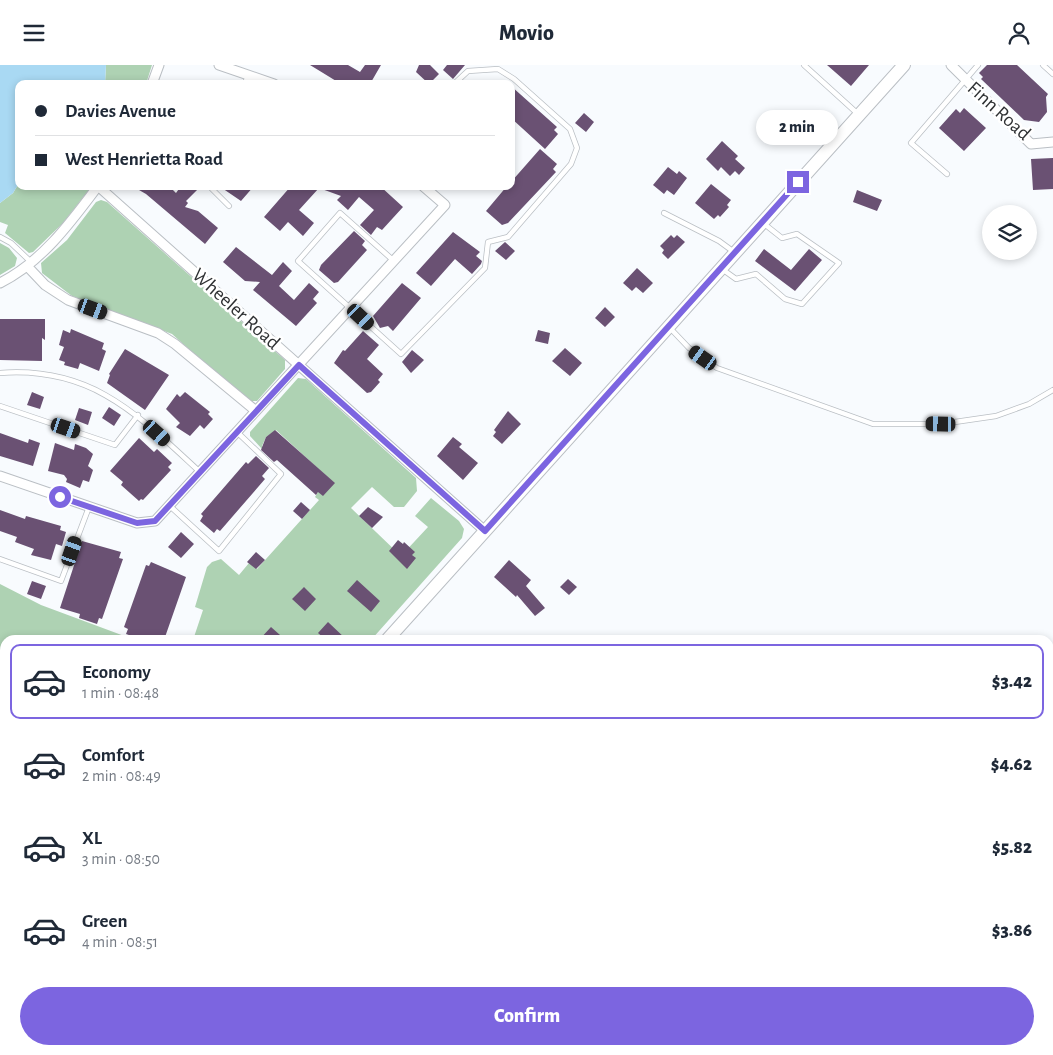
<!DOCTYPE html>
<html lang="en">
<head>
<meta charset="utf-8">
<style>
  body { margin:0; font-family:"Alegreya Sans",sans-serif; background:#f2f2f3; color:#1f2937; height:100vh; display:flex; flex-direction:column; font-size:19px; white-space:nowrap }
  * { box-sizing:border-box; margin:0 }
  p { font-size:16px; color:#747a83 }
  .icon { flex:none; width:28px; height:28px; fill:none; stroke:currentColor; stroke-width:2; stroke-linecap:round; stroke-linejoin:round }
  .map { position:relative; flex:1; overflow:hidden }
  .panel { position:absolute; left:0px; top:570px; width:1054px; height:420px; display:flex; flex-direction:column; background:#fff; border-radius:15px 15px 0 0; box-shadow:0 2px 8px #0003 }
  .panel>* { flex:none }
  .guide { position:absolute; left:15px; top:15px; width:500px; height:110px; border-radius:10px; box-shadow:0 2px 8px #0003; display:grid; align-content:center; height:110px; padding:0 20px; background:#fff }
  .buttons { position:absolute; left:982px; top:140px; display:grid; gap:10px }
  .buttons a { display:grid; place-items:center; width:55px; height:55px; border-radius:50%; background:#fff; box-shadow:0 2px 8px #0003; font-size:25px }
  .end { position:absolute; width:22px; height:22px; margin:-11px; border:6px solid #7c65e0; background:#fff; box-shadow:0 0 0 2px #fff }
  .from { border-radius:50% }
  .bubble { position:absolute; height:35px; border-radius:18px; background:#fff; box-shadow:0 2px 8px #0003; font-size:16px; font-weight:800; line-height:35px; text-align:center }
  .car { position:absolute; width:15px; height:30px; margin:-15px -8px; border-radius:6px; box-shadow:0 0 4px 1px #0007; background:linear-gradient(#222 24%,#8ab4d8 0 40%,#222 0 76%,#8ab4d8 0 86%,#222 0) }
  .guide b { display:flex; align-items:center; gap:18px; height:48px; font-size:19px }
  .guide b+b { border-top:1px solid #e0e1e3 }
  .guide i { width:12px; height:12px; background:#1f2937 }
  ul { padding:9px 0 0; list-style:none }
  li { display:flex; align-items:center; gap:15px; height:75px; margin:0 10px 8px; padding:0 10px; border:2px solid transparent; border-radius:10px }
  li div { flex:1 }
  li b { display:block; font-size:19px }
  li em { font-style:normal; font-weight:800 }
  li.current { border-color:#7c65e0 }
  li>.icon { width:45px; height:45px; stroke-width:1.5 }
  .cta { display:flex; gap:10px; margin-top:auto; padding:10px 20px }
  .cta a { flex:1; height:58px; border-radius:30px; background:#7c65e0; color:#fff; font-size:20px; font-weight:800; line-height:58px; text-align:center }
  header { display:flex; justify-content:space-between; align-items:center; height:65px; padding:0 20px; background:#fff; font-size:22px; font-weight:800 }
  .map>svg:first-child { display:block }
</style>
</head>
<body>
<header><svg class="icon" aria-label="menu" viewBox="0 0 24 24"><path d="M4 6h16M4 12h16M4 18h16"/></svg>Movio<svg class="icon" aria-label="person" viewBox="0 0 24 24"><circle cx="12" cy="8" r="4"/><path d="M4 21q1-7 8-7t8 7"/></svg></header>
<div class="map">
<svg width="1053" height="990" viewBox="0 0 1053 990">
  <rect width="100%" height="100%" fill="#f8fbfe"/>
  <!-- green -->
  <path fill="#aed2b3" d="M106,0H152L146,19H105Z
    M19,118V121H92L63,158L33,187L29,188L5,168L8,160L0,157V138L13,128Z
    M101,135L107,137L285,295V304L257,336H247L172,269L72,231L42,208L41,198L67,175L96,137Z
    M0,178L9,183L17,193L15,201L0,210Z
    M298,313L306,314L416,413L417,426L404,442H394L372,422L351,443L401,491L428,462L415,451L431,433L459,456L464,464L462,473L371,575H184L186,570L194,572L203,545L195,542L207,502L212,497L221,494L239,510L249,498L257,504L319,435L315,432L318,427L334,418L276,365L266,372L262,381L265,384H262L250,371V367Z
    M0,519L41,540L135,575H5V672L0,670Z"/>
  <!-- water -->
  <path fill="#a9d9f3" d="M0,0H106L105,19H19V118L13,128L0,138Z"/>
  <!-- building -->
  <path fill="#6a5173" d="M310,0H348L360,7L365,0H381L370,19H341Z
    M419,0H430L439,9L429,19L416,7Z
    M447,0H465L453,14L443,5Z
    M827,0H869L851,21Z
    M987,0H1017L1048,29L1046,32L1047,47L1039,57L1024,55L981,14L983,12L979,8Z
    M511,21L557,62L554,65L558,69L545,84L511,53Z
    M964,43L986,63L964,86L939,63L956,44L960,48Z
    M584,48L594,57L586,67L575,58Z
    M722,76L738,91L735,94L745,103L739,110L735,106L730,111L721,102L718,106L706,94Z
    M540,84L557,99L553,104L556,107L508,158L502,160L486,146L507,121H511V117Z
    M1053,93V124L1033,125L1031,94Z
    M668,102L677,109L679,106L687,113L674,130L667,125L664,129L653,120Z
    M711,119L731,135L727,140L729,142L720,152L718,150L714,154L695,138Z
    M132,121H169L176,128L181,121H201L186,136L188,138L185,142L198,146L218,163L205,179L146,129Z
    M219,121H254L241,136Z
    M291,121H380L403,142L382,165L377,162L371,170L360,160L374,145L359,132L348,145L337,135L341,131L319,123L299,145L314,158L303,171L288,157L280,166L264,152Z
    M857,125L882,135L877,146L853,137Z
    M354,166L365,176L362,180L367,185L338,217L334,218L319,205L321,200Z
    M453,167L480,187L476,191L482,196L481,199L472,209L455,194L431,221L416,208Z
    M671,170L674,173L677,170L685,177L668,194L662,188L664,185L660,181Z
    M505,177L515,186L506,195L495,186Z
    M236,182L272,210L283,197L292,206L279,221L294,235L309,218L319,227L313,234L317,238L296,261L253,225L260,217L245,216L223,197Z
    M764,184L791,205L809,184L822,195L795,226L755,196Z
    M637,203L653,218L643,228L636,222L632,226L623,218Z
    M402,218L421,233L393,266L388,261L380,263L373,251Z
    M605,242L615,252L605,262L595,253Z
    M0,254H45V275L42,273V296L0,295Z
    M71,264L104,278L102,284L106,286L99,306L80,298L78,304L64,300L65,297L59,295L64,282L59,280L63,265L70,268Z
    M538,265L550,268L548,279L535,276Z
    M363,266L379,280L367,294L383,309L378,315L380,317L371,327L367,328L334,298L343,285L345,286Z
    M565,283L582,298L570,311L552,296Z
    M125,284L169,310L145,345L107,318L110,310L109,309Z
    M412,285L424,295L411,308L402,297Z
    M32,327L44,332L40,344L27,340Z
    M185,327L210,347L208,349L213,354L204,364L200,360L190,371L176,362L180,358L166,344L177,329L180,332Z
    M109,342L121,350L114,361L102,353Z
    M79,343L92,347L88,360L75,355Z
    M508,346L521,359L502,379L493,371L496,367L494,365Z
    M275,365L335,418L323,431L318,427L316,430L277,395L274,397L261,385L266,372Z
    M0,368L28,378L29,374L40,378L33,401L0,391Z
    M453,372L462,379L459,382L478,398L463,415L437,391Z
    M139,373L154,387L157,384L172,398L168,402L171,405L143,435L141,434L139,436L121,420L123,417L110,406Z
    M55,378L74,385L75,379L86,383L93,389L88,401L93,405L89,417L83,415L80,423L66,417L67,414L64,410L48,406Z
    M256,391L269,403L262,411L265,414L220,466L217,464L214,468L200,456L203,451L201,449L246,397L248,399Z
    M301,437L310,445L302,454L293,446Z
    M368,442L383,452L372,463L359,451Z
    M0,445L25,454L26,451L61,461L60,465L66,467L62,481L56,479L51,495L31,490L34,484L15,477L17,472L0,466Z
    M181,467L194,479L181,493L168,482Z
    M398,475L403,479L404,477L415,487L412,490L416,493L407,504L389,486Z
    M82,476L121,487L119,493L123,494L102,554L99,553L97,559L79,553L80,549L60,543Z
    M256,487L265,495L256,504L247,497Z
    M509,495L531,515L526,521L545,543L535,551L517,530L516,532L494,512Z
    M151,497L186,512L164,575L144,572L143,575L126,569L128,564L124,562L146,500L149,501Z
    M568,514L577,522L569,530L560,522Z
    M357,515L380,536L371,547L347,526Z
    M32,516L46,521L41,534L27,529Z
    M304,522L316,534L305,546L292,534Z
    M328,557L347,575H326L318,568Z
    M271,562L280,570L276,575H259Z"/>
  <g fill="none" stroke-linecap="round" stroke-linejoin="round">
    <defs>
      <path id="lane" d="M804,0L858,49
        M1043,0L1053,9
        M245,19L248,10
        M947,109L911,78L978,0
        M209,121L229,141
        M664,148L719,176L734,187
        M0,172L11,178L31,197
        M394,196L340,148L298,196L401,289L485,203L488,177L508,172L571,99L577,83L570,64L514,14L498,4L468,6L454,19
        M722,204L736,214L756,209L785,234L802,239L839,198L797,169L782,173L763,158
        M670,263L689,283L717,303L873,359H941L996,351L1029,339L1053,325
        M0,308C92,301 138,350 200,407
        M0,341L115,380L138,350
        M171,442L219,486L281,409L237,367
        M0,494L61,516L89,442"/>
      <path id="street" d="M219,0L274,19
        M951,0L1031,79L1053,77
        M152,19L159,0
        M98,121L485,466
        M27,201L45,220L68,235L158,268L175,279L256,346
        M0,218C42,197 71,157 98,121
        M0,411L137,458L155,456L445,140L423,121
        M362,985L377,990"/>
      <path id="secondary" d="M387,575L904,0
        M0,679L5,681
        M900,985L915,990
        M18,990L23,985"/>
    </defs>
    <!-- lane casing -->
    <use href="#lane" stroke="#babfc4" stroke-width="6"/>
    <!-- street casing -->
    <use href="#street" stroke="#babfc4" stroke-width="11"/>
    <!-- secondary casing -->
    <use href="#secondary" stroke="#babfc4" stroke-width="14"/>
    <!-- lane -->
    <use href="#lane" stroke="#fff" stroke-width="4.5"/>
    <!-- street -->
    <use href="#street" stroke="#fff" stroke-width="9"/>
    <!-- secondary -->
    <use href="#secondary" stroke="#fff" stroke-width="12"/>
  </g>
  <g fill="none" stroke-linecap="round" stroke-linejoin="round">
    <!-- route -->
    <path stroke="#7c65e0" stroke-width="6" d="M60,432L137,458L155,456L299,300L485,466L798,117"/>
  </g>
  <g text-anchor="middle" dominant-baseline="central" stroke-width="5" stroke-linejoin="round" paint-order="stroke">
    <!-- street labels -->
    <g font-size="20" fill="#2f3133" stroke="#fff">
      <text transform="translate(999 46) rotate(42)">Finn Road</text>
      <text transform="translate(236 244) rotate(42)">Wheeler Road</text>
    </g>
  </g>
</svg>
<div class="buttons">
<a><svg class="icon" aria-label="layers" viewBox="0 0 24 24"><path d="M12 4l9 5-9 5-9-5zM3 14l9 5 9-5"/></svg></a>
</div>
<i class="end from" style="left:60px;top:432px"></i>
<i class="end" style="left:798px;top:117px"></i>
<div class="bubble" style="left:756px;top:45px;width:82px">2 min</div>
<i class="car" style="left:93px;top:244px;rotate:110deg"></i>
<i class="car" style="left:361px;top:252px;rotate:133deg"></i>
<i class="car" style="left:703px;top:293px;rotate:305deg"></i>
<i class="car" style="left:941px;top:359px;rotate:271deg"></i>
<i class="car" style="left:66px;top:363px;rotate:109deg"></i>
<i class="car" style="left:157px;top:368px;rotate:132deg"></i>
<i class="car" style="left:72px;top:486px;rotate:19deg"></i>
<div class="guide">
<b><i class="from"></i>Davies Avenue</b>
<b><i></i>West Henrietta Road</b>
</div>
<section class="panel">
<ul>
<li class="current"><svg class="icon" aria-label="car" viewBox="0 0 24 24"><path d="M5 17H2v-5l4-1 3-4h7l3 4 3 1v5h-3M9 17h6M6 11h13"/><circle cx="7" cy="17" r="2"/><circle cx="17" cy="17" r="2"/></svg><div><b>Economy</b><p>1 min · 08:48</p></div><em>$3.42</em></li>
<li><svg class="icon" aria-label="car" viewBox="0 0 24 24"><path d="M5 17H2v-5l4-1 3-4h7l3 4 3 1v5h-3M9 17h6M6 11h13"/><circle cx="7" cy="17" r="2"/><circle cx="17" cy="17" r="2"/></svg><div><b>Comfort</b><p>2 min · 08:49</p></div><em>$4.62</em></li>
<li><svg class="icon" aria-label="car" viewBox="0 0 24 24"><path d="M5 17H2v-5l4-1 3-4h7l3 4 3 1v5h-3M9 17h6M6 11h13"/><circle cx="7" cy="17" r="2"/><circle cx="17" cy="17" r="2"/></svg><div><b>XL</b><p>3 min · 08:50</p></div><em>$5.82</em></li>
<li><svg class="icon" aria-label="car" viewBox="0 0 24 24"><path d="M5 17H2v-5l4-1 3-4h7l3 4 3 1v5h-3M9 17h6M6 11h13"/><circle cx="7" cy="17" r="2"/><circle cx="17" cy="17" r="2"/></svg><div><b>Green</b><p>4 min · 08:51</p></div><em>$3.86</em></li>
</ul>
<div class="cta"><a>Confirm</a></div>
</section>
</div>
</body>
</html>
